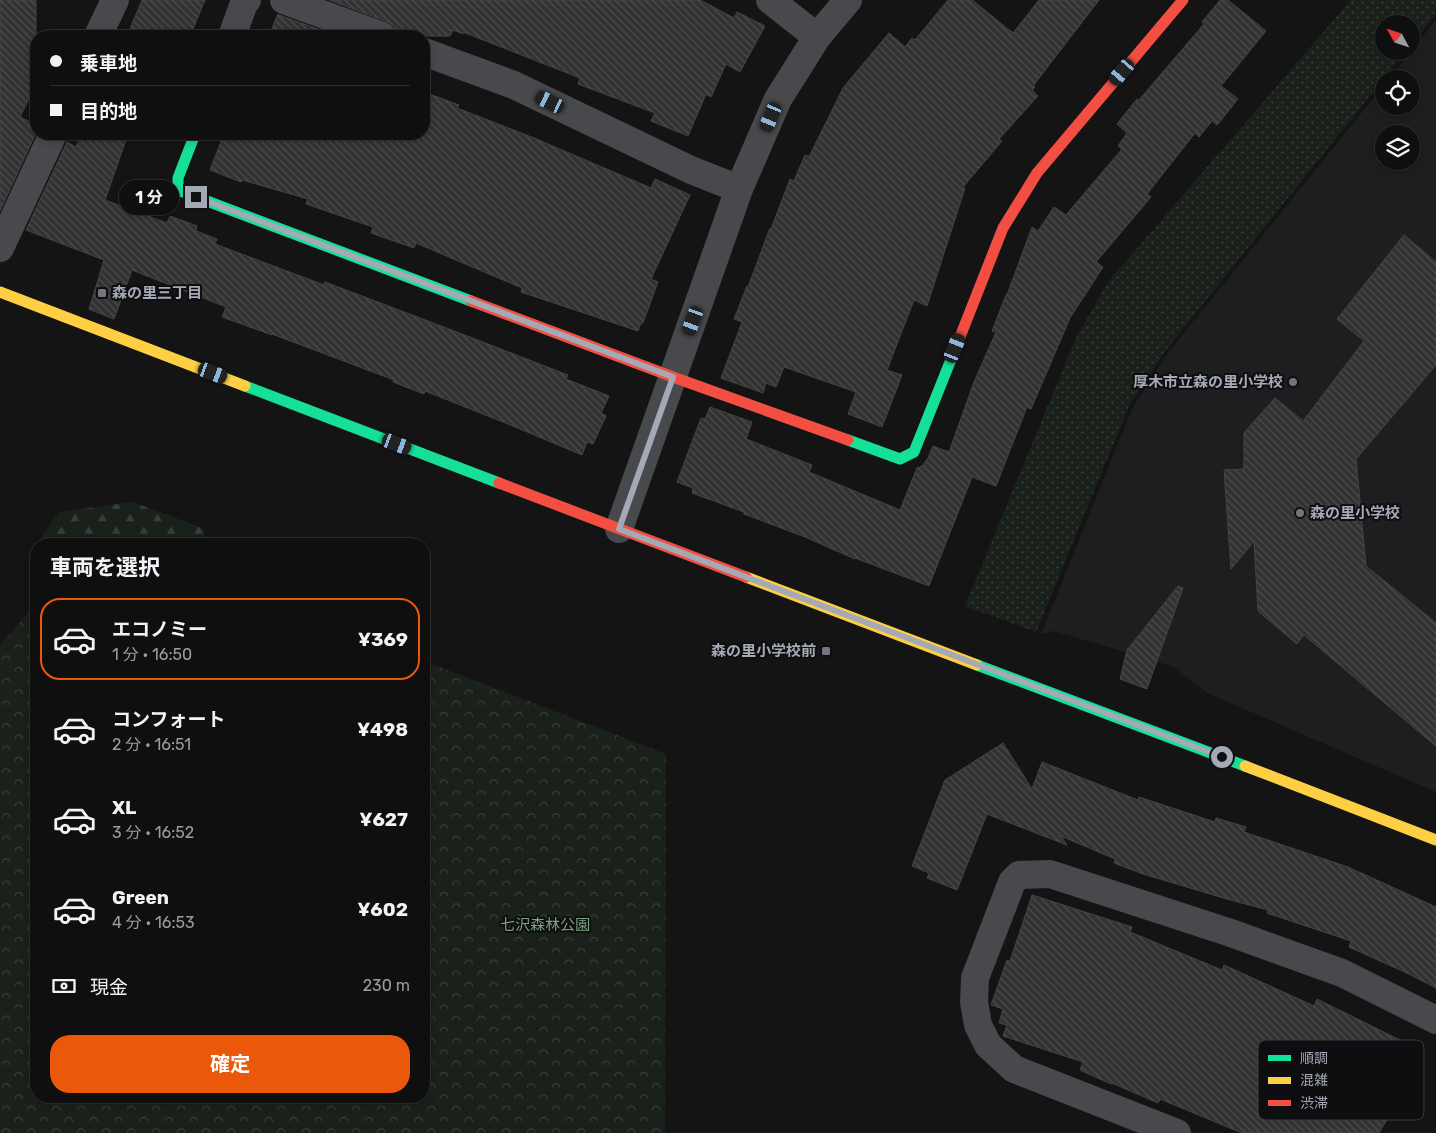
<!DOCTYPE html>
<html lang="ja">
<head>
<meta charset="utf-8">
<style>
  body { margin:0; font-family:Rubik,"Noto Sans JP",sans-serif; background:#181818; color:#f1f3f6; height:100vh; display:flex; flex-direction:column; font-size:19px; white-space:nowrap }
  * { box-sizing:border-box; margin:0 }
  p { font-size:16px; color:#9b9c9e }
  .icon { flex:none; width:28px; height:28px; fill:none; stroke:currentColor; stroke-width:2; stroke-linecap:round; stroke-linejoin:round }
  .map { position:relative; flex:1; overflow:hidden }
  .sheet { position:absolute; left:30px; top:538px; width:400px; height:565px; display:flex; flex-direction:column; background:#0f0f0f; border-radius:20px; box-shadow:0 2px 8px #0003,0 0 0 1px #2f2f2f }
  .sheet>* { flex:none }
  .top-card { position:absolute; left:30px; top:30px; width:400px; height:110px; border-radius:20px; box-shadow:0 2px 8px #0003,0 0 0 1px #2f2f2f; display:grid; align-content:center; height:110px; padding:0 20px; background:#0f0f0f }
  .needle { width:32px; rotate:310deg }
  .fabs { position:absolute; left:1375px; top:15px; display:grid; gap:10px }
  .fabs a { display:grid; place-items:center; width:45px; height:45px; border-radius:50%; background:#0f0f0f; box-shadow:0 2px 8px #0003,0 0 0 1px #2f2f2f; font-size:25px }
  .end { position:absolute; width:22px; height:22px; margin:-11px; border:6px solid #a4a9b6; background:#111; box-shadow:0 0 0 2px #111 }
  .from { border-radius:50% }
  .bubble { position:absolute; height:35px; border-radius:18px; background:#0f0f0f; box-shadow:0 2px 8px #0003,0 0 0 1px #2f2f2f; font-size:16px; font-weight:700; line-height:35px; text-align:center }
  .car { position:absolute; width:15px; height:30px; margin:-15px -8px; border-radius:6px; box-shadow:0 0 4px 1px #0007; background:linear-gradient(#222 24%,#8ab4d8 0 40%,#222 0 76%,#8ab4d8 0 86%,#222 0) }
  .top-card b { display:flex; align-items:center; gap:18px; height:48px; font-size:19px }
  .top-card b+b { border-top:1px solid #2f2f2f }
  .top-card i { width:12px; height:12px; background:#f1f3f6 }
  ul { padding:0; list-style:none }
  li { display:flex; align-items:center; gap:15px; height:82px; margin:0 10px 8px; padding:0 10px; border:2px solid transparent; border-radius:20px }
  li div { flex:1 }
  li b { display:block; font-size:19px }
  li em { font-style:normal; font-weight:700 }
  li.on { border-color:#ea580c }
  li>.icon { width:45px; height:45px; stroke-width:1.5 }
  h2 { padding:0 20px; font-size:22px; line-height:60px }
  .pay { display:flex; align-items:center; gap:12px; height:55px; padding:0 20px; font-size:19px }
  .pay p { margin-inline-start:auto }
  .action { display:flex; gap:10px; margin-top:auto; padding:10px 20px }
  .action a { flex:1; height:58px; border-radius:20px; background:#ea580c; color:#fff; font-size:20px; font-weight:700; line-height:58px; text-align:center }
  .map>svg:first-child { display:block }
</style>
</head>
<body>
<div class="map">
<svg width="1436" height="1133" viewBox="0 0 1436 1133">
  <defs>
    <pattern id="forest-firs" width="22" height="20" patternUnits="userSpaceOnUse" patternTransform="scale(1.25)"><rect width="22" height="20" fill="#1a211b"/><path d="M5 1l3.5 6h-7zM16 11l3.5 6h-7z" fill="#383e3a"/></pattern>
    <pattern id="park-crowns" width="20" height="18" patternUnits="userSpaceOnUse" patternTransform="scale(1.25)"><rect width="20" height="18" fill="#1a211b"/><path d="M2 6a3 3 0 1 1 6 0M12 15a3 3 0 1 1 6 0" fill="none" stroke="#383e3a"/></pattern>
    <pattern id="garden-dots" width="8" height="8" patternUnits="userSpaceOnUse" patternTransform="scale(1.25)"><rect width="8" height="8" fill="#1a211b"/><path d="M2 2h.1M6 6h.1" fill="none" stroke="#383e3a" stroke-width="1.8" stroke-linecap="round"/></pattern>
    <pattern id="building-back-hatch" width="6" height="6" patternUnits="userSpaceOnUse" patternTransform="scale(1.25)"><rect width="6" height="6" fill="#323233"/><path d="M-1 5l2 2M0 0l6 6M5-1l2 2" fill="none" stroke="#4d4d4e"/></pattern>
  </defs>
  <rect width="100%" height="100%" fill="#141414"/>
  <!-- built -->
  <path fill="#1e1e20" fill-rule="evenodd" d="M1436,20V792L1207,693L1172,666L1054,631L1041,634L1132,409L1167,354L1384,85V106H1411V79H1389ZM1384,134H1411V161H1384Z"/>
  <!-- forest -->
  <path fill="url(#forest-firs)" d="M133,502L202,528L209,544H37L59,512Z"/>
  <!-- park -->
  <path fill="url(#park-crowns)" d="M36,604V1096H424V661L666,754L665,1133H0V645Z"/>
  <!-- garden -->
  <path fill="url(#garden-dots)" d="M1351,0H1436V14L1411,45V24H1384V51H1406L1163,354L1129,406L1036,632L965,606L1076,338L1108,282Z"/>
  <!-- building -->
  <path fill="url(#building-back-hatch)" stroke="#424448" d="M0,0H36V84L20,117L36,125V133L0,211Z
    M142,0H205L190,36H127Z
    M329,0H700L734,18L737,12L765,26L740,72L726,64L711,97L706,94L688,136L651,121L655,113L578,84L580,78L463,32V34L453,30L450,36H397V33L394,26L388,22Z
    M948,0H972L1013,33L1039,0H1099L1033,86L1035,87L1032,90L1038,96L999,139L1002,141L963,187L965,188L927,306L914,300L887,370L902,375L882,427L848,414L856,392L784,367L776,387L766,383L763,393L721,378L742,322L734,319L747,286L748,287L770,228L771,229L790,179L794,181L805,155L809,157L843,88L889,33L905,47L912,38L915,40Z
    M1220,0H1228L1266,31L1221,86L1238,99L1217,125L1212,121L1199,137L1195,133L1147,194L1151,197L1096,262L1103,267L1070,318L1031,409L1027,407L996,486L972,477L929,586L855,558V559L805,537L744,514V512L692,493L693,488L677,482L701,418L705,419L710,407L752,422L746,439L812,465L809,472L900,510L917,468L922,466L928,458L933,446L949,452L974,382L996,332L992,331L1006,295H1007L1032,227L1038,231L1054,207L1066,215L1122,149L1118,146L1127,133L1117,124L1137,99L1139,100L1204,24L1202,22Z
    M278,14L279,15L337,36H269Z
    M424,92L459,105L457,108L534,138L651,188L655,179L690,195L651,279L658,282L643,323H641L638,331L521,292L522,288L416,243L414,248L371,233L373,227L306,204L308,199L242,180L241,182L210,170L224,134H424Z
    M81,134H128L105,200L167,223L170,216L197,226L196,231L217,239L215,244L324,285L325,282L449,329L568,375L566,379L609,396L601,413L606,416L593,444L587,442L582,455L508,424L425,391L424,394L393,382L394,380L272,334V335L222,317L226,307L132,270L114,319L89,309L104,260L26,230L67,142L76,147Z
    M1404,235L1436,262V365L1356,459L1366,566L1436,623V746L1304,635L1297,644L1258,611L1254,541L1231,569L1224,470L1244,469V433L1275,398L1303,421L1364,341L1337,319Z
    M1178,586L1183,588L1147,689L1120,679L1127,650Z
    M1003,743L1032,789L1042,762L1138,800L1139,797L1215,822L1216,818L1246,827L1244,832L1348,867L1436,907V988L1409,974L1349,947L1351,941L1267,913L1268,910L1227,899L1143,874L1114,863L1115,859L1061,836L1067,845L987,814L957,890L927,878L929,873L912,866L945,780Z
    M1032,895L1132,927L1130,932L1222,970L1224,965L1314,1006L1317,999L1422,1051L1395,1106L1379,1133H1242L1160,1099L1158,1103L1112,1083L1111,1084L1080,1070L1083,1062L1003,1036L1007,1025L999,1023L1003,1009L991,1005L1007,960L1010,961Z"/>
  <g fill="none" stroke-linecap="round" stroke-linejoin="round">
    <!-- street -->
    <path stroke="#48494d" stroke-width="28" d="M284,0L382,36
      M770,0L817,37
      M98,36L115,0
      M232,36L244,3L247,0
      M424,52L514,85L691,170L739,189
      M0,248L53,134
      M619,529L739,189L778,99L817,37L848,0
      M1177,1133L1014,1069L988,1045L978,1025L974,1002L975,978L1012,882L1019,875L1050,874L1231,933L1342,973L1436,1020"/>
    <!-- fast -->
    <path stroke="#16e098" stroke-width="11" d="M195,134L178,178V190L471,301
      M245,386L499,483
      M848,440L900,459L914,452L958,342
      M977,665L1245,766"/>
    <!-- slow -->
    <path stroke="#ffcf43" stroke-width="11" d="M0,292L245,386
      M746,577L977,665
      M1245,766L1436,840"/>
    <!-- jam -->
    <path stroke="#f24e42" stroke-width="11" d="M471,301L673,377L848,440
      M958,342L1003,228L1037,173L1183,0
      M499,483L746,577"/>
  </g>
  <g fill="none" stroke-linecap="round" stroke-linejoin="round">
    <!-- route -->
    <path stroke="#a4a9b6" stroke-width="6" d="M196,197L673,377L619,529L1222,757"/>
  </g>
  <!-- markers -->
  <g fill="#72757d" stroke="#0e0e10" stroke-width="2">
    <rect x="97" y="288" width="10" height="10" rx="2.5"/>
    <circle cx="1293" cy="382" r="5"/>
    <circle cx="1300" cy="513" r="5"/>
    <rect x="821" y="646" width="10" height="10" rx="2.5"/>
  </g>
  <g text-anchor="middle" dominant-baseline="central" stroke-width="4" stroke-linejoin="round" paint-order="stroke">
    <!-- poi labels -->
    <g font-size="15" font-weight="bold" fill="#a4a9b6" stroke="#0e0e10" text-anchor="start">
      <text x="112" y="293">森の里三丁目</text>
      <text x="1283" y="382" text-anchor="end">厚木市立森の里小学校</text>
      <text x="1310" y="513">森の里小学校</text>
      <text x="816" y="651" text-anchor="end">森の里小学校前</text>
    </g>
    <!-- park labels -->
    <g font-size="15" fill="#7aa27e" stroke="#0e0e10">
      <text x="545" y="925">七沢森林公園</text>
    </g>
  </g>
  <!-- legend -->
  <rect x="1258" y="1040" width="166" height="80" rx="8" fill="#0e0e10" stroke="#3b3c42" stroke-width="1"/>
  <rect x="1268" y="1055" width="23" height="6" fill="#16e098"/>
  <rect x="1268" y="1077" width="23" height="7" fill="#ffcf43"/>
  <rect x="1268" y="1100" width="23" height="6" fill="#f24e42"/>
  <g font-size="14" fill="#a4a9b6">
    <text x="1300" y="1063">順調</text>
    <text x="1300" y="1085">混雑</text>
    <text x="1300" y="1108">渋滞</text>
  </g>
</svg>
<div class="fabs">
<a><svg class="needle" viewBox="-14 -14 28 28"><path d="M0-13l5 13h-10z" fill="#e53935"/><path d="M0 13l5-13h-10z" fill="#9b9c9e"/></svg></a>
<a><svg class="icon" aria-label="locate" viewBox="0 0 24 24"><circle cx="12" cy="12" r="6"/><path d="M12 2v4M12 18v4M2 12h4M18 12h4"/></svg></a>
<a><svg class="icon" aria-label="layers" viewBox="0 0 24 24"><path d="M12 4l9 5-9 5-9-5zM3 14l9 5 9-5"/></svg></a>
</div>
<i class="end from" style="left:1222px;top:757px"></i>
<i class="end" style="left:196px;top:197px"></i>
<div class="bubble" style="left:119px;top:180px;width:60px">1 分</div>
<i class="car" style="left:1122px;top:72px;rotate:220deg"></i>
<i class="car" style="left:550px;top:102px;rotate:296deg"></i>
<i class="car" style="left:771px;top:117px;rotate:203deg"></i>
<i class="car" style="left:693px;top:321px;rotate:200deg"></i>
<i class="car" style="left:955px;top:348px;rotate:22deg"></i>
<i class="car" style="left:213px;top:373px;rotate:111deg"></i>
<i class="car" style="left:397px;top:444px;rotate:111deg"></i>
<div class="top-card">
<b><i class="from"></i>乗車地</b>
<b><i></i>目的地</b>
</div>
<section class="sheet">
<h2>車両を選択</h2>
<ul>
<li class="on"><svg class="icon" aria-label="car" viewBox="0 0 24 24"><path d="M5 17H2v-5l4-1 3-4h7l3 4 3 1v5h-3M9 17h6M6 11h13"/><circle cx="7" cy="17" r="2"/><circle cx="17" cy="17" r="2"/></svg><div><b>エコノミー</b><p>1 分 · 16:50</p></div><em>¥369</em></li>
<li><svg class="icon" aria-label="car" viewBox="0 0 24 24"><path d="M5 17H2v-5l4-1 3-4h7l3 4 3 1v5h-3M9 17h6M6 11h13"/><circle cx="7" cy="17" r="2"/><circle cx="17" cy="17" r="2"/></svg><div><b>コンフォート</b><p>2 分 · 16:51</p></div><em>¥498</em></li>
<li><svg class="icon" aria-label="car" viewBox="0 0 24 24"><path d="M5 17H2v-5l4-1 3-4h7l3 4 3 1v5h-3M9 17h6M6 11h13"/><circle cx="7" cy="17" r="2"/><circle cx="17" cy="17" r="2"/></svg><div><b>XL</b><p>3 分 · 16:52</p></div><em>¥627</em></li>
<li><svg class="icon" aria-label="car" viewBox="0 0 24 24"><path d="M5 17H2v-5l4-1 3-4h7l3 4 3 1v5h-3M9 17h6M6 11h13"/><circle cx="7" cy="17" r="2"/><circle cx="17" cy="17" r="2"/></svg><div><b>Green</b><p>4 分 · 16:53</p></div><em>¥602</em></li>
</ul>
<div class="pay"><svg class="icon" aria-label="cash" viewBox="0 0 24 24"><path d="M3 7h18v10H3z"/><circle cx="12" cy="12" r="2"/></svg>現金<p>230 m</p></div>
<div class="action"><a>確定</a></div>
</section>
</div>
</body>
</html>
